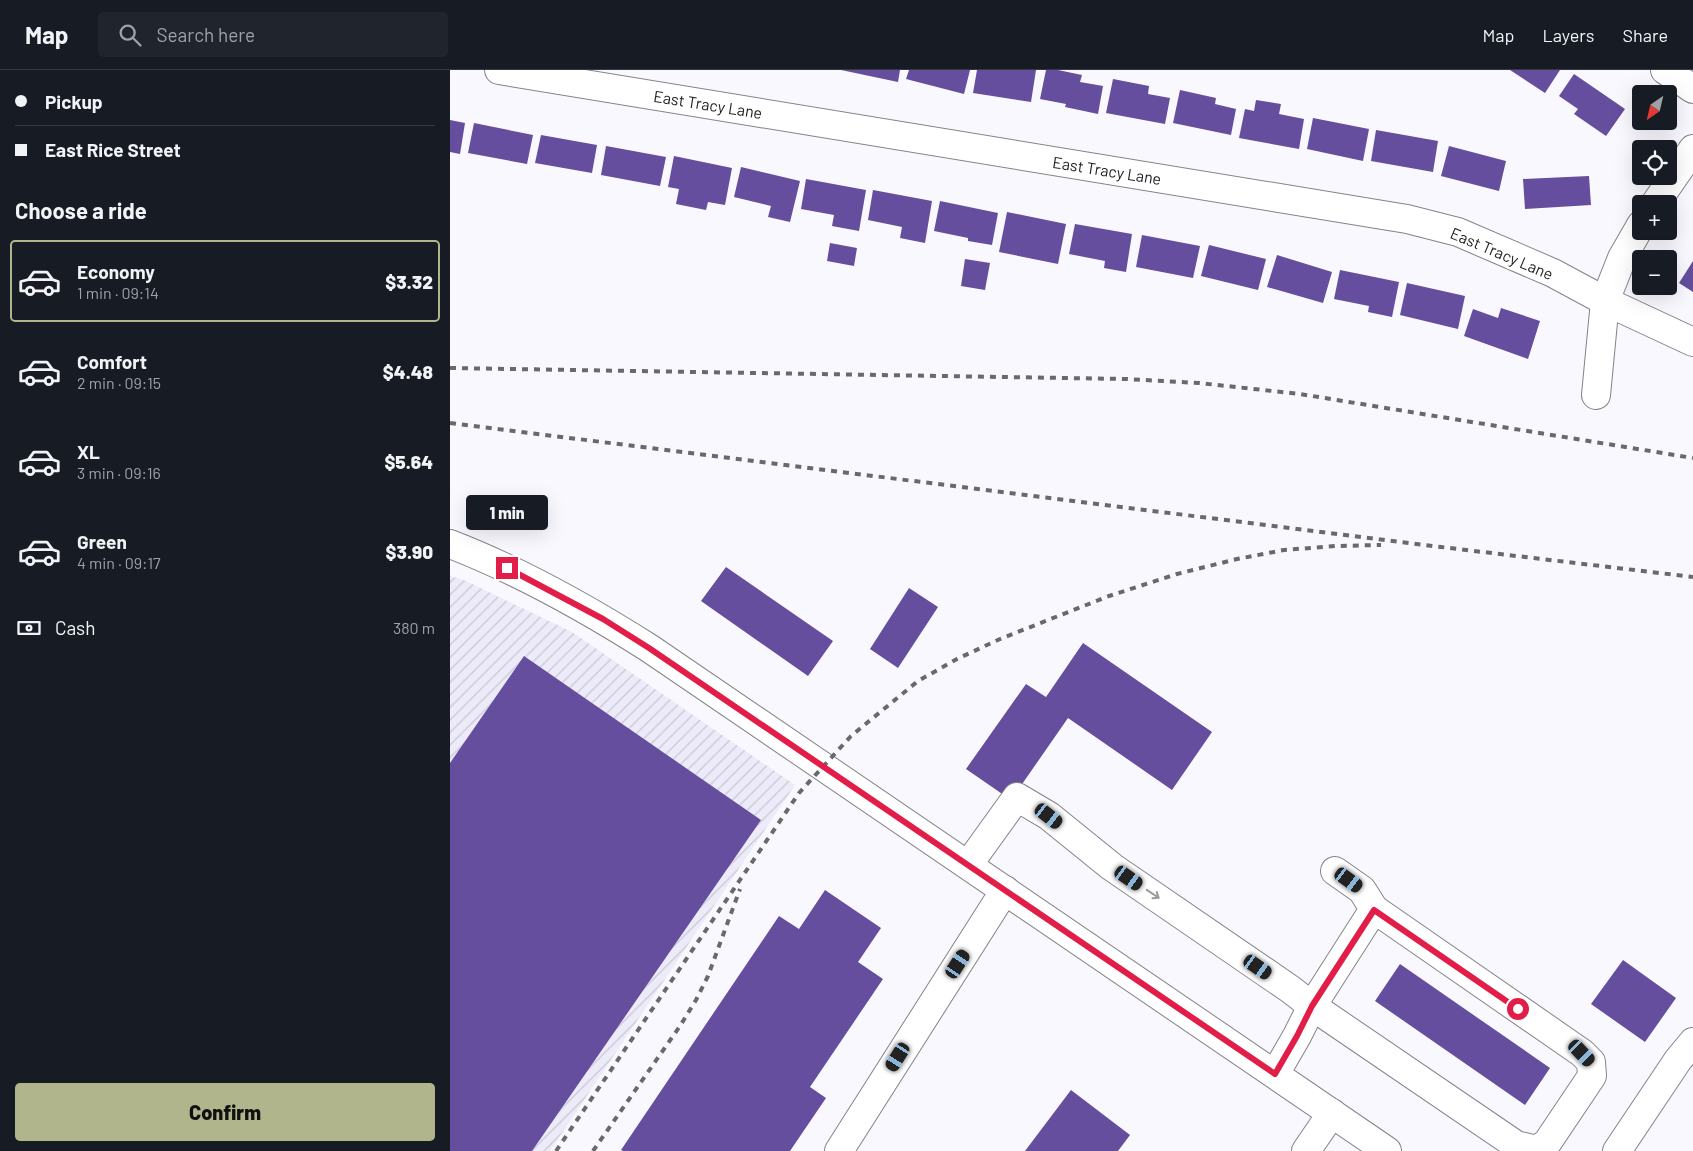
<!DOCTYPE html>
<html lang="en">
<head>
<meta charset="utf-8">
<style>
  body { margin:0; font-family:Barlow,sans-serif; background:#20242c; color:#f1f3f6; height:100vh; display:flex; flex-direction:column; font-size:19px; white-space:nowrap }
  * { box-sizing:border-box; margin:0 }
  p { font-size:16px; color:#9ea1a6 }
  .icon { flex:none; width:28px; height:28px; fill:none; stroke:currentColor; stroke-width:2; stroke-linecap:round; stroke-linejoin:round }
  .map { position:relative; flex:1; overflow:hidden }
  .side { display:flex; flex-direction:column; background:#171b24; width:450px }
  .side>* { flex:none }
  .banner { display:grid; align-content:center; height:110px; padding:0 15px; background:#171b24 }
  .needle { width:32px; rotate:214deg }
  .controls { position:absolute; left:1182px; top:15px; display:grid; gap:10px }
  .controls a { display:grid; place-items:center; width:45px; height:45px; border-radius:5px; background:#171b24; box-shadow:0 5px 20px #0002; font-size:25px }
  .end { position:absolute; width:22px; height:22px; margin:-11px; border:6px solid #e11d48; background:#fff; box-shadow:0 0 0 2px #fff }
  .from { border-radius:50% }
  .bubble { position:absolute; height:35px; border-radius:5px; background:#171b24; box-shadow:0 5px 20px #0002; font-size:16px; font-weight:800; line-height:35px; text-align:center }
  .car { position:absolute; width:15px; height:30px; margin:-15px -8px; border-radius:6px; box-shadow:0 0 4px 1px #0007; background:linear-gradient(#222 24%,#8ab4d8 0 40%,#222 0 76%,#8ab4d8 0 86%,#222 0) }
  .banner b { display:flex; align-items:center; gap:18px; height:48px; font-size:19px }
  .banner b+b { border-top:1px solid #363941 }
  .banner i { width:12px; height:12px; background:#f1f3f6 }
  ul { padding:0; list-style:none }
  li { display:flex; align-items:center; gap:15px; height:82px; margin:0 10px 8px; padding:0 5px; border:2px solid transparent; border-radius:5px }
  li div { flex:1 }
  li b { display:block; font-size:19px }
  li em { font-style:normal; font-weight:800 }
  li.active { border-color:#b1b58c }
  li>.icon { width:45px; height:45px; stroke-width:1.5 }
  h2 { padding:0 15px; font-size:22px; line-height:60px }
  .pay { display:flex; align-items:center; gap:12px; height:55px; padding:0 15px; font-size:19px }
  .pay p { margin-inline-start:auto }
  .primary-button { display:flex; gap:10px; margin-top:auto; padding:10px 15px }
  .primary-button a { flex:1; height:58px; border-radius:5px; background:#b1b58c; color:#111; font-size:20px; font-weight:800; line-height:58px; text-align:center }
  header { display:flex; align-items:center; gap:30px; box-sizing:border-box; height:70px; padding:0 25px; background:#171b24; border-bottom:1px solid #363941 }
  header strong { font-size:24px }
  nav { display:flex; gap:28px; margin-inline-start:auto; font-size:18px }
  .search { width:350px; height:45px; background:#20242c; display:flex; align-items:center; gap:12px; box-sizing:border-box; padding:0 18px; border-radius:5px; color:#9ea1a6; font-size:19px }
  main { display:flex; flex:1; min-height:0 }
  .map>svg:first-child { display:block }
</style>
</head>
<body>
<header>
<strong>Map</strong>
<div class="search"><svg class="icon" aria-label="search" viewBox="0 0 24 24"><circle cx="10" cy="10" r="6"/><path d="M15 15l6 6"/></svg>Search here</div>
<nav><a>Map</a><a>Layers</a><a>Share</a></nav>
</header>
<main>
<section class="side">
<div class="banner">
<b><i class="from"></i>Pickup</b>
<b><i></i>East Rice Street</b>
</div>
<h2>Choose a ride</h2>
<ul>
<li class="active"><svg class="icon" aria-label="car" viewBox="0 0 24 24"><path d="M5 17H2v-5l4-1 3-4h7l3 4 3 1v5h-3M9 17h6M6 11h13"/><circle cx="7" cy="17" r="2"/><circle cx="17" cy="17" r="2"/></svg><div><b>Economy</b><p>1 min · 09:14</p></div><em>$3.32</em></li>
<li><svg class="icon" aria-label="car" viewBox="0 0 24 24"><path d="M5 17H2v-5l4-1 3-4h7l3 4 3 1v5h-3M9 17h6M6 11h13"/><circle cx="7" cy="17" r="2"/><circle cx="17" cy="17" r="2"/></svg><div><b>Comfort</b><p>2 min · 09:15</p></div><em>$4.48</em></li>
<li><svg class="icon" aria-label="car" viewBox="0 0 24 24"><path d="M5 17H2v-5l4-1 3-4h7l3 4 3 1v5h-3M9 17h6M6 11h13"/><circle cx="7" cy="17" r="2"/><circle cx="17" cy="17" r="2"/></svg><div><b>XL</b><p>3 min · 09:16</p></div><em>$5.64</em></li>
<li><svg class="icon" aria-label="car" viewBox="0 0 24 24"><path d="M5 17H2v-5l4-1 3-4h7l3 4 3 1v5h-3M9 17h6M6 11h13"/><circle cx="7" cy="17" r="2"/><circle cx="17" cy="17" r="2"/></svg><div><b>Green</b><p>4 min · 09:17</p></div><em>$3.90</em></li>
</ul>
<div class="pay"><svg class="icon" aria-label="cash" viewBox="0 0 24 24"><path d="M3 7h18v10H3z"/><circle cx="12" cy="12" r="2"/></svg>Cash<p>380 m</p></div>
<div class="primary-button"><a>Confirm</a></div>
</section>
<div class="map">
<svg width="1243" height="1081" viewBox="0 0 1243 1081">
  <defs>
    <pattern id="industrial-furrows" width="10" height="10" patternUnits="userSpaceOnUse" patternTransform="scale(1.25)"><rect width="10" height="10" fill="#edeaf9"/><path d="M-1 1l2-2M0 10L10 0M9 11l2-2" fill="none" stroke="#cbc8d5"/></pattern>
  </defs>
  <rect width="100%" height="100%" fill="#f9f8fe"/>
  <!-- industrial -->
  <path fill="url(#industrial-furrows)" d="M0,506L14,510L122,562L345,715L100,1081H0Z"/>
  <!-- building -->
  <path fill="#644e9d" d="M391,0H450L448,12Z
    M459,0H520L514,24L456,9Z
    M527,0H586L581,32L523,23Z
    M596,0H608L632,5L630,12L653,16L648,44L615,37L616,34L590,29Z
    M1060,0H1110L1095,23Z
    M1124,4L1175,39L1156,66L1124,44L1128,39L1109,26Z
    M663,9L699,16L698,24L720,28L715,54L656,43Z
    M730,20L766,28L765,34L786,39L781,65L723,53Z
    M806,30L831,34L829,44L854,49L849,79L789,68L795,39L804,41Z
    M863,48L919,59L913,91L857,79Z
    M0,50L15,53L10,84L0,82Z
    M24,53L83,65L77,94L18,83Z
    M926,60L988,71L983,102L921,91Z
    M91,65L147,75L142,103L85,93Z
    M156,76L216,87L210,116L151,105Z
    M999,76L1056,91L1049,121L991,106Z
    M224,86L282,98L275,135L258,132L256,140L226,134L229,119L218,117Z
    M291,97L350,111L340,152L318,147L321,136L284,127Z
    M1139,106L1141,135L1075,139L1073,109Z
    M356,109L416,120L409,161L382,156L384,145L351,139Z
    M423,120L482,131L475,173L450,168L452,157L418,150Z
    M490,131L548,143L542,175L518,171V168L484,161Z
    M557,142L616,154L608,194L549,182Z
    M625,154L682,164L676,202L654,198L655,191L619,184Z
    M692,165L750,176L743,208L686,197Z
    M380,173L407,178L404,196L377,191Z
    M759,175L816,189L808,220L751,206Z
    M827,185L882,202L873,233L817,217Z
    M515,189L540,193L535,220L511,216Z
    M1243,191V222L1229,213Z
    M890,200L949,212L942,247L918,242L919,236L884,229Z
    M957,213L1015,226L1008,259L950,245Z
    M1051,238L1090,251L1078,289L1014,266L1023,239L1048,248Z
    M276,497L383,571L358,606L251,531Z
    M459,518L488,537L448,598L420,579Z
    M633,573L762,662L722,720L618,648L561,730L516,699L576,614L596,627Z
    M74,586L311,750L82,1081H0V693Z
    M375,820L431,858L408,892L433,909L360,1017L376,1028L340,1081H173L171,1080L329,846L349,859Z
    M1173,890L1226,928L1195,972L1141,934Z
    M950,894L1100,998L1075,1035L925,931Z
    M621,1020L680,1065L668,1081H575Z"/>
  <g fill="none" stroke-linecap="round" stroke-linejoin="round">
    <defs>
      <path id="minor" d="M49,0L957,149L1008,162L1103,203L1155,231L1243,272
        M1215,0L1243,19
        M1205,134L1243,79
        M1146,325L1155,231L1172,188L1191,155
        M518,795L567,727L599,746L662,797L840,919L862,936L847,966L825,1004
        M885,801L912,820L924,839
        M924,839L1132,983L1141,992L1142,1006L1097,1073L1087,1080L1066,1075L862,936Z
        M389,1081L555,820
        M856,1081L882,1043
        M1167,1081L1228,990L1243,972"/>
      <path id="major" d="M0,474C70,501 136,538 199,578L937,1081"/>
    </defs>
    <!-- minor casing -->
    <use href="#minor" stroke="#84838a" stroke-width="30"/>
    <!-- major casing -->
    <use href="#major" stroke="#84838a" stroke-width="30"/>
    <!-- minor -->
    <use href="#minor" stroke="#fff" stroke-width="28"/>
    <!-- major -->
    <use href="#major" stroke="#fff" stroke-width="28"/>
    <!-- rail -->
    <path stroke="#69696d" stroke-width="4" stroke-dasharray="6 6" stroke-linecap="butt" d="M0,298L676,309L749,313L850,324L1243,388
      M0,353L991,477L1243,507
      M106,1081L349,723L401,666L468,611L507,589L550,569L659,526L727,504L787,489L834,480L886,476L931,475
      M143,1081L230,956L246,930L258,906L290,819"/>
  </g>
  <!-- one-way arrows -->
  <defs><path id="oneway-shaft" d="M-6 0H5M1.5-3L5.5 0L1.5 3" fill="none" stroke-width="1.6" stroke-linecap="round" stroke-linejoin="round" transform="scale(1.25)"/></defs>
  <use stroke="#9b9b9c" href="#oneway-shaft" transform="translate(703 824) rotate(34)"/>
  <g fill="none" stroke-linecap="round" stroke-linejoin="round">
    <!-- route -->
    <path stroke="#e11d48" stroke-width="6" d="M57,498L153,549L199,578L825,1004L847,966L862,936L924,840L1068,939"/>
  </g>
  <g text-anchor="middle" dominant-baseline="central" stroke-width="5" stroke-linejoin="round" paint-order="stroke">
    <!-- street labels -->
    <g font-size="16" fill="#212124" stroke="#fff">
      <text transform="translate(258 34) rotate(9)">East Tracy Lane</text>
      <text transform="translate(657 100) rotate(9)">East Tracy Lane</text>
      <text transform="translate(1052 183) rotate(23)">East Tracy Lane</text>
    </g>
  </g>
</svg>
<div class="controls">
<a><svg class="needle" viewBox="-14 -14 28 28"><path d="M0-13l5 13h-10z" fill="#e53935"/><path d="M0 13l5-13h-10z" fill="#9ea1a6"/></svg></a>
<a><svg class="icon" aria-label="locate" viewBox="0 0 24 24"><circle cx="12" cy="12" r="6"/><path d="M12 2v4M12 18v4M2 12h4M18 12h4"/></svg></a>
<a>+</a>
<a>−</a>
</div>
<i class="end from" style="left:1068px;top:939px"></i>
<i class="end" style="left:57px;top:498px"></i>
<div class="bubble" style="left:16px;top:425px;width:82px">1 min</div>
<i class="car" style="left:599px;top:746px;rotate:128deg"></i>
<i class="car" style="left:679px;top:808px;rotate:125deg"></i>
<i class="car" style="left:899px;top:810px;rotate:126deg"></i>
<i class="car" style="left:508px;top:894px;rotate:33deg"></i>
<i class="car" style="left:808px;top:897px;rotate:125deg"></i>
<i class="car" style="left:1132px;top:983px;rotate:136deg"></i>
<i class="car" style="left:448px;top:987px;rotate:212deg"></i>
</div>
</main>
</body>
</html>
